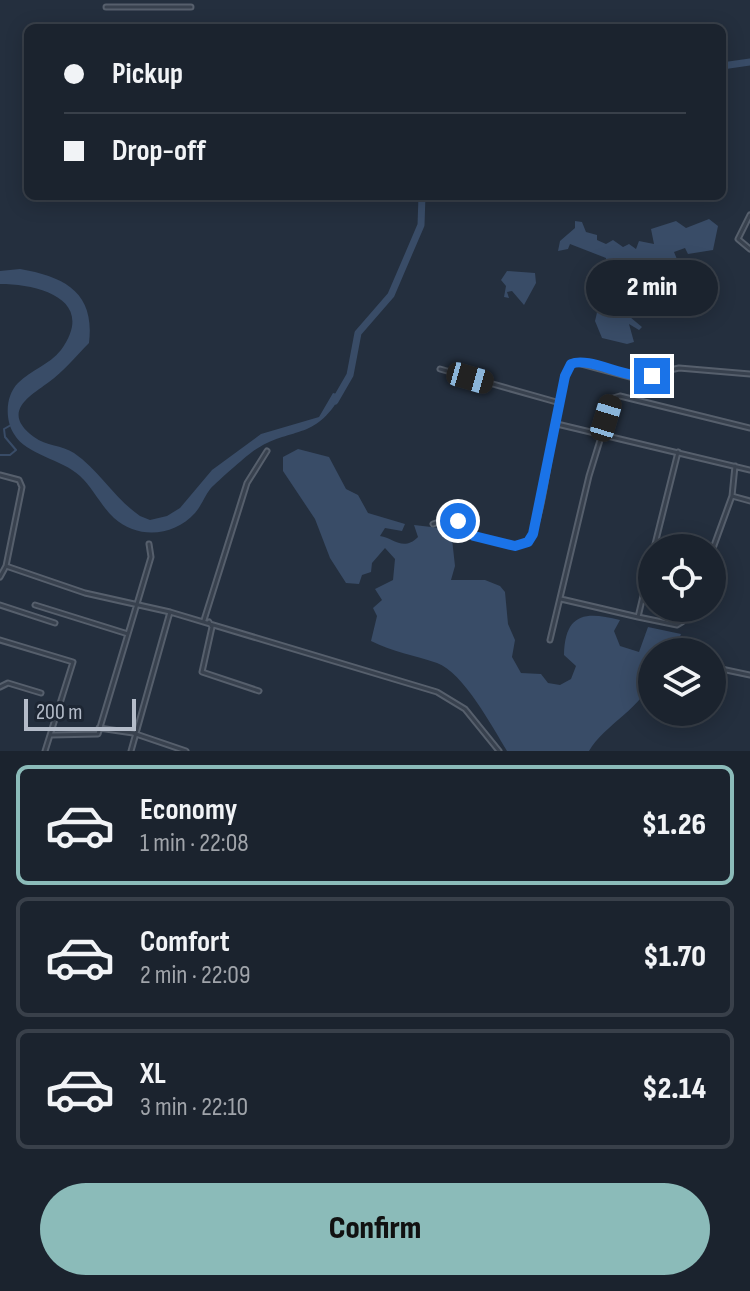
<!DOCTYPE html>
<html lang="en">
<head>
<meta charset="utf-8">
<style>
  body { margin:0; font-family:"Sofia Sans Condensed",sans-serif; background:#242b36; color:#f1f3f6; height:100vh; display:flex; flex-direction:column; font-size:30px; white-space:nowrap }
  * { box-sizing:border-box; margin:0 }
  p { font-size:26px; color:#a0a4aa }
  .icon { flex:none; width:44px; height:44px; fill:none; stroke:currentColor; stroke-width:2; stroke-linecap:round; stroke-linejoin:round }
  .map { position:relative; height:751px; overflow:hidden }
  .drawer { display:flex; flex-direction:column; background:#1b232e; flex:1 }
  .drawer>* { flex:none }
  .guide { position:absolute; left:24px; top:24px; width:702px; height:176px; border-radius:12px; box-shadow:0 4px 20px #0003,0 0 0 2px #39404a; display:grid; align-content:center; height:176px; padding:0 40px; background:#1b232e }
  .fabs { position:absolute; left:638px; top:534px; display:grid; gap:16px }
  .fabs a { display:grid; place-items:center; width:88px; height:88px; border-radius:50%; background:#1b232e; box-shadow:0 4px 20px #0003,0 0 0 2px #39404a; font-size:40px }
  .scale { position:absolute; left:24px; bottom:20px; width:112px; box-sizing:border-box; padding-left:8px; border:4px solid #b4bcc9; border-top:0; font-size:22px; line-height:28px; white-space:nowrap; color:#b4bcc9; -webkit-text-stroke:6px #1d2633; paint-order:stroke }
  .end { position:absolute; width:36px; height:36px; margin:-18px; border:10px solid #1a73e8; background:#fff; box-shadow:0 0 0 4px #fff }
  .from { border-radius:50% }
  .bubble { position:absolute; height:56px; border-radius:28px; background:#1b232e; box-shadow:0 4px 20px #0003,0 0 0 2px #39404a; font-size:26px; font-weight:800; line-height:56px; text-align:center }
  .car { position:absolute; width:24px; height:48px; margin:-24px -12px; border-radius:10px; box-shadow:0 0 6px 2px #0007; background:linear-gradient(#222 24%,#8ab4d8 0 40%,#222 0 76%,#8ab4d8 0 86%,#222 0) }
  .guide b { display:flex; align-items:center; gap:28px; height:76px; font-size:30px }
  .guide b+b { border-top:2px solid #39404a }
  .guide i { width:20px; height:20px; background:#f1f3f6 }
  ul { padding:14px 0 0; list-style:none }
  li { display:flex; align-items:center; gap:24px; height:120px; margin:0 16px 12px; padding:0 24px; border:4px solid #39404a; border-radius:12px }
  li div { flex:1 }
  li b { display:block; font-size:30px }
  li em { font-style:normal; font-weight:800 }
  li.active { border-color:#8bbbb9 }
  li>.icon { width:72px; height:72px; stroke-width:1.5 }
  .cta { display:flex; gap:16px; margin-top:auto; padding:16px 40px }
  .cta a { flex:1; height:92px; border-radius:48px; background:#8bbbb9; color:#111; font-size:32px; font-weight:800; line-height:92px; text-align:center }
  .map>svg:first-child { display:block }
</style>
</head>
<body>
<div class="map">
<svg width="750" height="751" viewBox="0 0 750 751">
  <rect width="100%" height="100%" fill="#242f3e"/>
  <!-- water -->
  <path fill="#394c67" d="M709,219L718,226L713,250L688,254L685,248L674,252L679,264L665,267L654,282L653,273L644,276L640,273L631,281L637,286L621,298L619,295L611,297L613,292L609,290L597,294L607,300L604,311L623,301L635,306L639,303L636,297H643L645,292L652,298L630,317L642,327L639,330L629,324L634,342L627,344L602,338L595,321C598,310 598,306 596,294L587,291V284L597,282L598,276L614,277L611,273L616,269L607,266L606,258L570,244L568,249L558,251L560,241L575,228V221L582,222L586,232L597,235V240L606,244L613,240L623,247L629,244L636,249L639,241L654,244L651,229L676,221L686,228Z
    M20,269C66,277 95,293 89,343C76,356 63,372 49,382C30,396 0,412 34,437C46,446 62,445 74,453C100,471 114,498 140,516L150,520L167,516L180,508L212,470L261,434L319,417L333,393L341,395C314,443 290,425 252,452C245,457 218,481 211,488C205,495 202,505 195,513C174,536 139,540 114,518C101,506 93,488 80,476C62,459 26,455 14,434C5,420 5,396 18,383C31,370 49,365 61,350C97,300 40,284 0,284V271Z
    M698,269L703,274L690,285L692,296L684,297L670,286L675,278L672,274Z
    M507,271L535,273L536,283L524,305L512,291L507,292L509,298L504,297L506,286L501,280Z
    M298,449L329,457L346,489L358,495L368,513L405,524L402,531L385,528L380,536C394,538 403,552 418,537L414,525L440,528L452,539L455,566L451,580H485L500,586L505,592L508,624L515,640L512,657L521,673L541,674L548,683L560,685L571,679L576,666L564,655C565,613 585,611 620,620L614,631L620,646L639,652L648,627L681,634L674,652H652C652,660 654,671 652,678C645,706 604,725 589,751H507C493,728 463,672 437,663C414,655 393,652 371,641L377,616L373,608L382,600L375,589L393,580L395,559L385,548L372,563L371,572L362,575L359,584L346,583L330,558L315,519L283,471V457Z"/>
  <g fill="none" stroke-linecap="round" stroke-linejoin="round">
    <!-- stream -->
    <path stroke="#394c67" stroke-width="2" d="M0,455H10L16,450L5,437L4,429L11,425"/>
    <!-- river -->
    <path stroke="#394c67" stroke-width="7" d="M722,66L750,62
      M335,401L350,375L358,333L391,295L421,225L422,196"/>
    <defs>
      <path id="minor" d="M106,7H191
        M750,215L738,239L750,249
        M440,369L560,403
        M557,424L750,470
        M735,466L732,496L750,501
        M0,475L19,480L22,487L6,566L0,577
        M433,524L451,518L474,536L515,546L530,540C549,502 554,382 574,362L634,378L679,368L750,374
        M654,548L678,452
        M712,551L732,496
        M6,566L85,593L170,612
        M561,599L638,617L652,558
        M0,605L55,623
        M35,605L128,634L98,734L51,735
        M638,617L677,625L682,622L686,608
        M204,620L247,483L267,451
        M209,622L212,627L202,672L259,691
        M128,634L151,557L149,544
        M0,640L73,662L45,751
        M550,640L589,476L613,398L620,396L750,428
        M712,667L750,675
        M0,687L8,683L41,693
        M99,728L133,733L186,751
        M131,751L170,612L437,692L465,709L499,751"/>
    </defs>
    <!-- minor casing -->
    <use href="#minor" stroke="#565f6c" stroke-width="7"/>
    <!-- minor -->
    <use href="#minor" stroke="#38414e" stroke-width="3"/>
  </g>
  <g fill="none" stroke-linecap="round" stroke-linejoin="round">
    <!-- route -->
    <path stroke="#1a73e8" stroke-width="10" d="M458,521L474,536L515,546L528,542L533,534L565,376L571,364C590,356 626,380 652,376"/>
  </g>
</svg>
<div class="fabs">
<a><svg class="icon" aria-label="locate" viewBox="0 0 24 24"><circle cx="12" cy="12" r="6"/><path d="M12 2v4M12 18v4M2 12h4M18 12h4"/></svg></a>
<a><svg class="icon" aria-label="layers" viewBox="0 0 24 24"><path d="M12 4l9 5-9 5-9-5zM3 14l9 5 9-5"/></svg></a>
</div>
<div class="scale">200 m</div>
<i class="end from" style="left:458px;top:521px"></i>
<i class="end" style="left:652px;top:376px"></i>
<div class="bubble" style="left:586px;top:260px;width:132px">2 min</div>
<i class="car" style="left:470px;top:378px;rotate:106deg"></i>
<i class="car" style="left:606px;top:418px;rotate:17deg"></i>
<div class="guide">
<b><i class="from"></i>Pickup</b>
<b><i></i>Drop-off</b>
</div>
</div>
<section class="drawer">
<ul>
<li class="active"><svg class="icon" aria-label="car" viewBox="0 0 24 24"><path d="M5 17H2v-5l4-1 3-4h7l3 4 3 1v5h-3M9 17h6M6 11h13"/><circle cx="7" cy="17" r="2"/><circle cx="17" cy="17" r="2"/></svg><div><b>Economy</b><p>1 min · 22:08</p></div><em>$1.26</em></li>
<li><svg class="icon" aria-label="car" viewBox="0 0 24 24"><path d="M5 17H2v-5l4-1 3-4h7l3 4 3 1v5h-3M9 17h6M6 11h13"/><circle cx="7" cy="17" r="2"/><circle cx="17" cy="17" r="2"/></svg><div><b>Comfort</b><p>2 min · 22:09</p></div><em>$1.70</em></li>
<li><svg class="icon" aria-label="car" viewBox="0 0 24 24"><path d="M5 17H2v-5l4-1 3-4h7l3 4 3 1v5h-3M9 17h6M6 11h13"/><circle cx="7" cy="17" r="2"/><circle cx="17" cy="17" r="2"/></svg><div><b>XL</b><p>3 min · 22:10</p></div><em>$2.14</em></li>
</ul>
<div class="cta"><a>Confirm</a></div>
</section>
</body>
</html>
